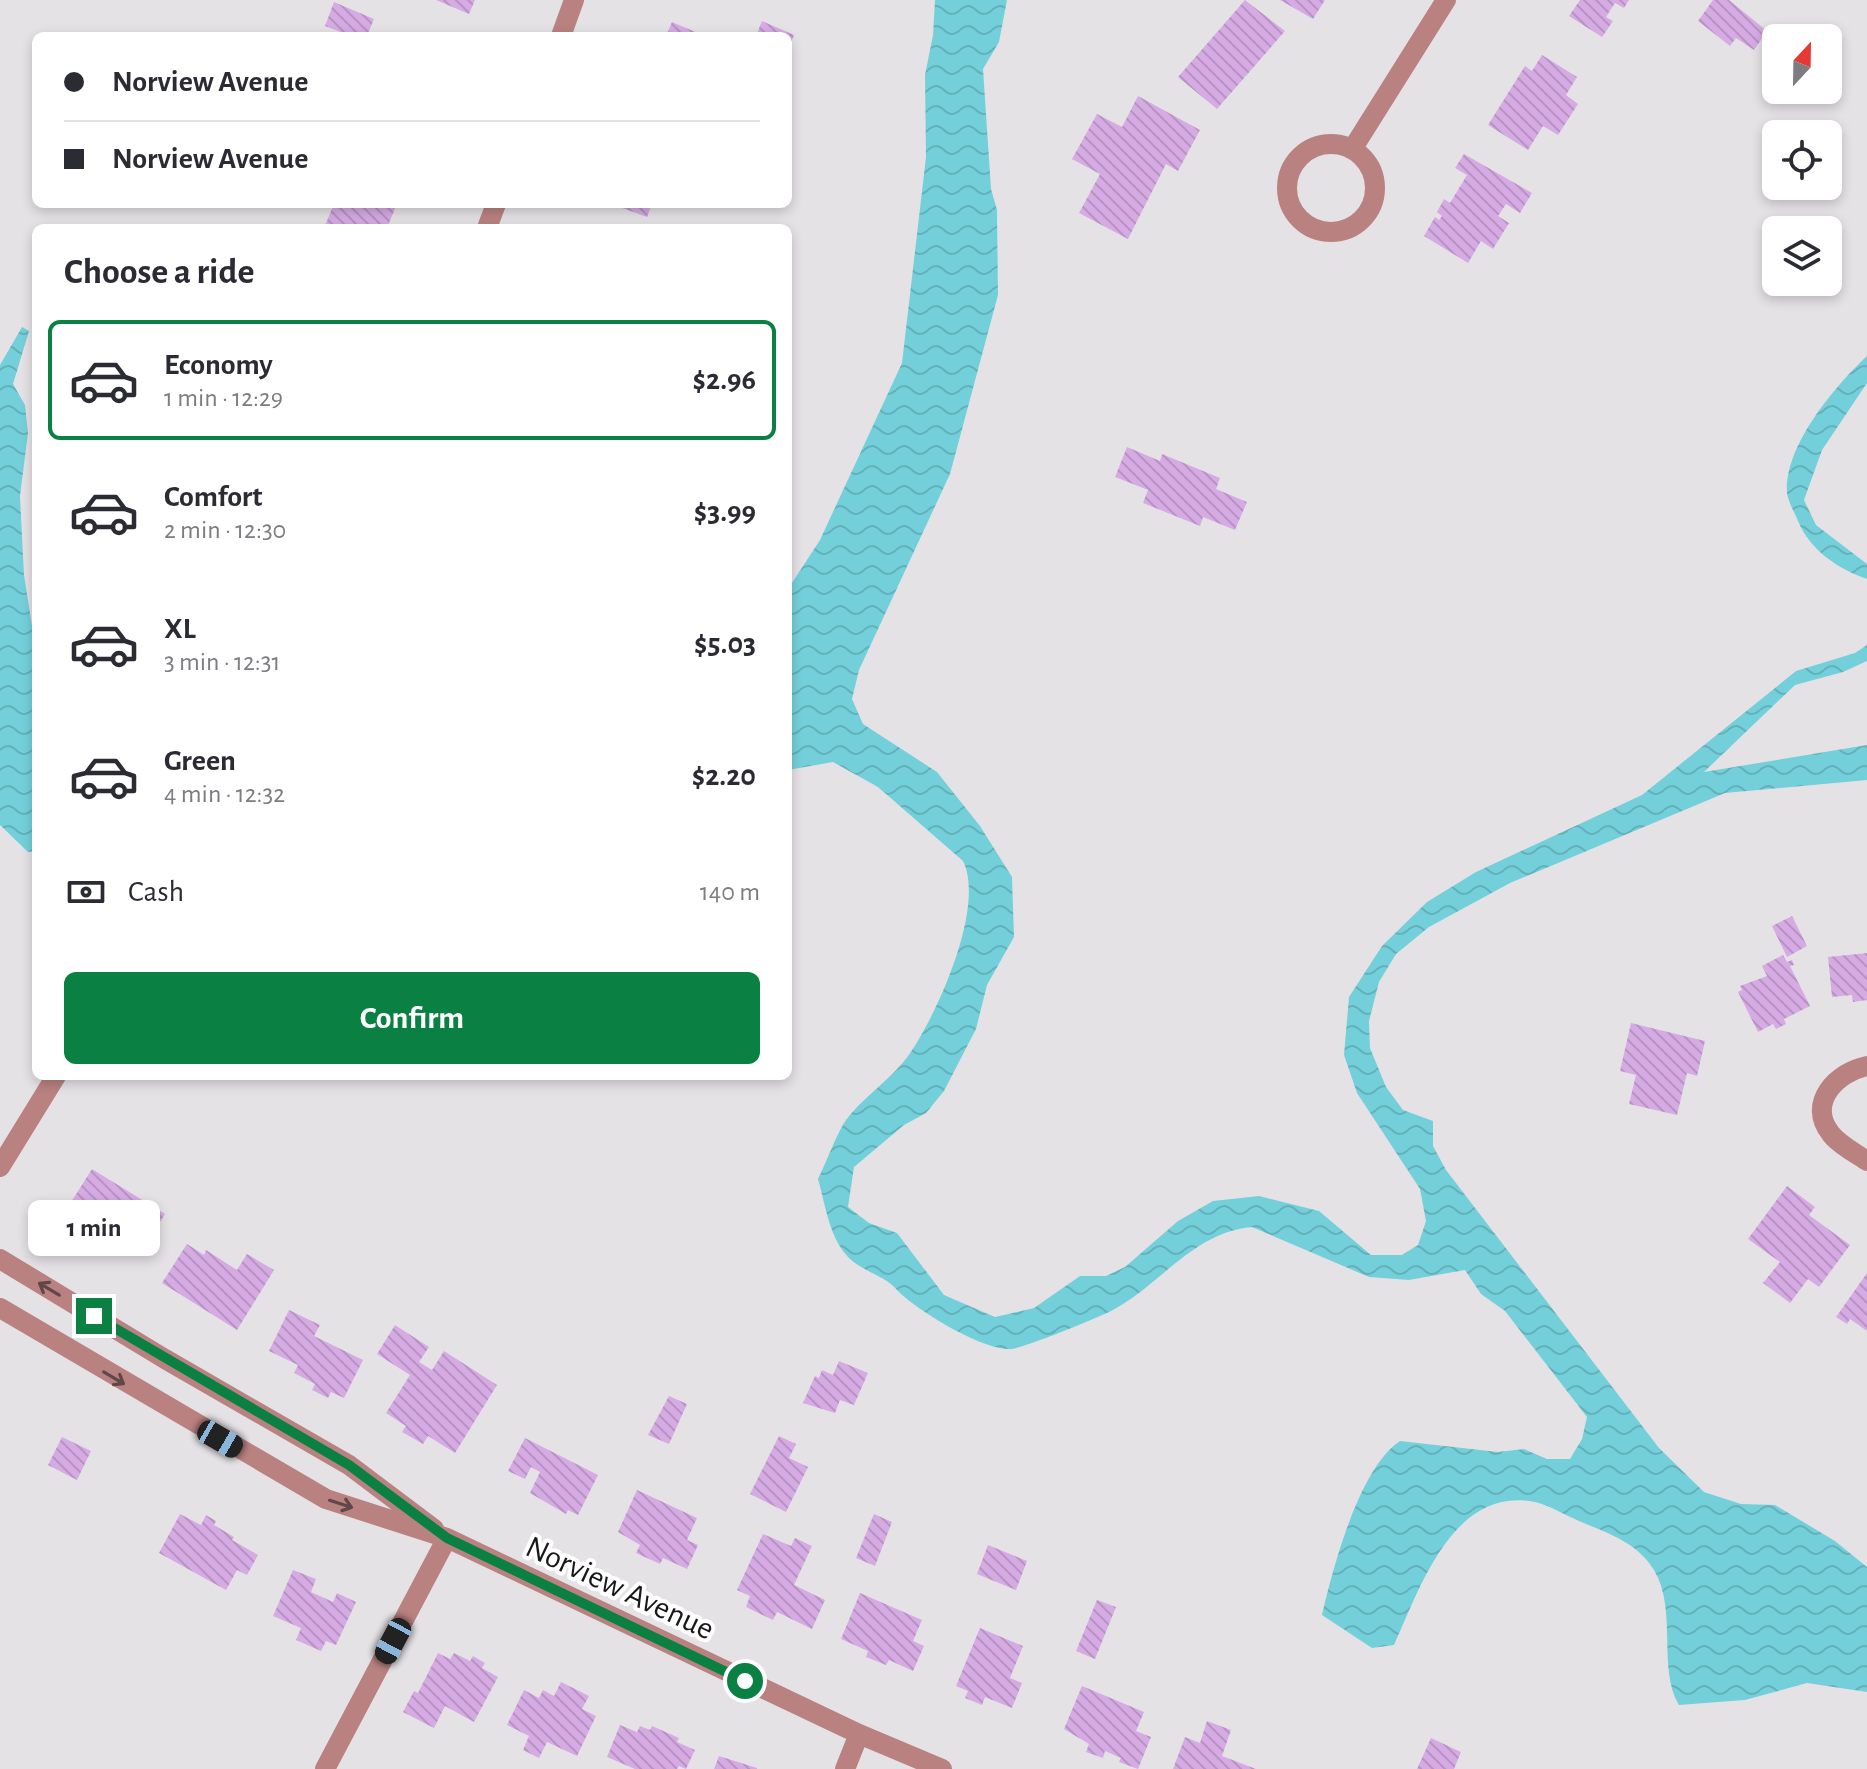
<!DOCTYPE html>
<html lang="en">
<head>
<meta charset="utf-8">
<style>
  body { margin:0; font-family:"Alegreya Sans",sans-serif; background:#f2f2f3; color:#2b2b33; height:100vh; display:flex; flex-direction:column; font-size:30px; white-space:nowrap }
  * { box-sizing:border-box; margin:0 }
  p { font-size:26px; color:#7c7c81 }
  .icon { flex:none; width:44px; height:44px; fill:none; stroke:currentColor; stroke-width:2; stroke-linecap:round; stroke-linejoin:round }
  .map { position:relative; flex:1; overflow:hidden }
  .sheet { position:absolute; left:32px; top:224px; width:760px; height:856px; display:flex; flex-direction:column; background:#fff; border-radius:12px; box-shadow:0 4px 12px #0003 }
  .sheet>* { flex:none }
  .guide { position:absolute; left:32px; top:32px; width:760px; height:176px; border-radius:12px; box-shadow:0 4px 12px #0003; display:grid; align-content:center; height:176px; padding:0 32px; background:#fff }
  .needle { width:52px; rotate:22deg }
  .fabs { position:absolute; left:1762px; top:24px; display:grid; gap:16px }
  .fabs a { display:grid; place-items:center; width:80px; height:80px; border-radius:12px; background:#fff; box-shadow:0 4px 12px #0003; font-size:40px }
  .end { position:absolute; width:36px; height:36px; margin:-18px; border:10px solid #0b8043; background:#fff; box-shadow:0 0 0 4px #fff }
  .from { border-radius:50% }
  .bubble { position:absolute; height:56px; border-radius:12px; background:#fff; box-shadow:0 4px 12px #0003; font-size:26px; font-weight:700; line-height:56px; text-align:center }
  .car { position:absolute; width:24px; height:48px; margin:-24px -12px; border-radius:10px; box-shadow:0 0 6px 2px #0007; background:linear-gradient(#222 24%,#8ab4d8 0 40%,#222 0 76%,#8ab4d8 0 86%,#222 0) }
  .guide b { display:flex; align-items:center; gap:28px; height:76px; font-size:30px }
  .guide b+b { border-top:2px solid #e1e1e2 }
  .guide i { width:20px; height:20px; background:#2b2b33 }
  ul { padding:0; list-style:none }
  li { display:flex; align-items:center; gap:24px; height:120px; margin:0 16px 12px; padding:0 16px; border:4px solid transparent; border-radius:12px }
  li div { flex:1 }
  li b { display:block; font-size:30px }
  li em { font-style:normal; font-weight:700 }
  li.current { border-color:#0b8043 }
  li>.icon { width:72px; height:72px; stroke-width:1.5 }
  h2 { padding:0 32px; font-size:36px; line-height:96px }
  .pay { display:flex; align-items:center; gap:20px; height:88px; padding:0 32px; font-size:30px }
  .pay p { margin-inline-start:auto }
  .cta { display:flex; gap:16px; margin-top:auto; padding:16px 32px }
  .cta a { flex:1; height:92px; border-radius:12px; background:#0b8043; color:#fff; font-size:32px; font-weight:700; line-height:92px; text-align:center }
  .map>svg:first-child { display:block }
</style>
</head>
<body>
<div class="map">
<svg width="1867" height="1769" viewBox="0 0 1867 1769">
  <defs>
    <pattern id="water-waves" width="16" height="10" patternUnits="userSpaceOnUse" patternTransform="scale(2)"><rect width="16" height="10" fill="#73d0db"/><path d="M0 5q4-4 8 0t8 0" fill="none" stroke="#63b2bb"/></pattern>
    <pattern id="building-back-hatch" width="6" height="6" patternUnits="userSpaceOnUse" patternTransform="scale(2)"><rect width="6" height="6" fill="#d6abe4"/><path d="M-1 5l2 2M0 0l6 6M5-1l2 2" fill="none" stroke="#b792c3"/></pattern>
  </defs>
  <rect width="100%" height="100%" fill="#e5e2e6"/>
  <!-- water -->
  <path fill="url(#water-waves)" d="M935,0H1007L999,42L983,69L991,189L997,210L998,295L950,474L859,670L852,699L863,724L937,772L980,826L1012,877L1014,937L987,985L976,1029L944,1091L926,1113L904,1125L854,1167L848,1207L869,1223L897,1233L944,1295L995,1317L1034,1308L1080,1276H1106L1125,1267L1178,1221L1213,1201L1259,1196L1319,1211L1371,1255H1402L1418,1245L1426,1221L1420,1189L1357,1093L1344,1055L1349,997L1382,946L1427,902L1476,872L1642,795L1796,671L1855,653L1867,645V661L1843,672L1795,685L1704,772L1867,745V780L1725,793L1510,883L1429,927L1396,954L1379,982L1369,1021L1370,1048L1386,1087L1403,1110L1433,1121V1146L1446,1170L1659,1448L1704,1492L1741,1504L1775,1505L1835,1541L1867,1567V1692L1807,1683L1745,1700L1679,1705C1657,1669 1678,1610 1654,1570C1637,1542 1607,1533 1579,1521C1565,1515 1549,1505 1535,1502C1453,1486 1420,1588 1394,1645L1372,1648L1322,1615C1333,1568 1359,1468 1400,1441L1498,1452L1524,1449L1547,1459H1570L1582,1439L1587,1417L1505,1311L1481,1294L1465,1270L1409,1280L1369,1277L1252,1227C1194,1232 1161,1284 1113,1310C1100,1317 1022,1349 1010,1349C982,1350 918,1311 898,1291C886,1277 873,1275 858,1265C830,1247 827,1210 818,1179C827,1161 834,1140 844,1123C861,1098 890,1081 908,1056C936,1017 986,907 963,861L878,787L833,762L788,770V589L820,540L902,363L926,157L925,75L933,35Z
    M22,327L29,331L13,384L25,405L28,433L20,496L24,575L36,651V851L28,852L0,825V365Z
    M1867,356V383L1822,450L1804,500L1816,525L1867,564V579C1838,569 1810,550 1798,521C1795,513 1788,502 1787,493C1784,446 1835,386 1867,356Z"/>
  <!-- building -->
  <path fill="url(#building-back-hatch)" d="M436,0H475L469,14Z
    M1245,0L1285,31L1217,109L1178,77Z
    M1280,0H1325L1313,19Z
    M1580,0H1629L1624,8L1615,3L1606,17L1613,21L1602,37L1569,16Z
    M1713,0H1729L1767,31L1754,50L1736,38L1730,46L1698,21Z
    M334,2L374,19L367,36H351L325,26Z
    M762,21L794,35L788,49V36H756Z
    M672,22L705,36H666Z
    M1542,55L1577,77L1566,95L1578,104L1558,135L1543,126L1528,150L1488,125L1525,66L1532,71Z
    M1138,96L1200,130L1178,171L1166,164L1128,239L1079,213L1100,174L1072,159L1097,114L1122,127Z
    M1464,154L1532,193L1520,213L1506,204L1498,216L1509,223L1493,249L1481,241L1468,263L1424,236L1435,217L1439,220L1442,216L1437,212L1444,199L1450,203L1467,175L1455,168Z
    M334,204H390L396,206L387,228H324Z
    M611,204H652L647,217Z
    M1127,447L1160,461L1162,454L1220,478L1216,489L1247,502L1235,530L1203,517L1200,526L1143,503L1148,490L1115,477Z
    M1792,916L1807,946L1787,957L1772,926Z
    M1867,953V1000L1853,1002L1852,995L1832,997L1828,957Z
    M1783,955L1787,962L1792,960L1794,965L1790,966L1810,1006L1784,1019L1786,1024L1776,1029L1773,1024L1758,1032L1738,992L1742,990L1740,986L1767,976L1762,966Z
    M1631,1023L1705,1041L1697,1076L1687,1073L1677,1115L1629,1104L1636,1075L1620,1071Z
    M92,1169L165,1214L141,1252L68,1207Z
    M1787,1186L1815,1207L1809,1215L1850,1245L1819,1287L1808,1279L1790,1303L1763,1283L1780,1262L1748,1239Z
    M187,1244L204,1255L206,1250L237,1270L247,1254L274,1270L237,1330L162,1283Z
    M1867,1273V1331L1850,1319L1847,1324L1836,1317Z
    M289,1310L320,1325L314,1336L363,1360L344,1398L331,1392L328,1398L312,1390L315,1384L294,1373L298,1365L269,1351Z
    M395,1325L429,1347L419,1362L432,1370L444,1351L497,1385L455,1453L428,1436L423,1444L402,1432L406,1426L386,1413L410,1375L377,1354Z
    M839,1361L868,1373L854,1405L840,1400L835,1413L803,1403L815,1376L819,1378L822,1370L833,1375Z
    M669,1396L687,1404L669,1444L648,1435Z
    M779,1436L796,1444L789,1458L808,1467L786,1512L750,1494Z
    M62,1437L91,1451L77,1480L48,1465Z
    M525,1438L598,1475L578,1515L568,1510L566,1514L530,1493L540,1472L531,1467L525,1479L508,1471Z
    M637,1490L697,1518L687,1540L698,1545L687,1569L663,1558L660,1564L636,1553L640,1545L618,1532Z
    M180,1514L201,1525L206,1515L216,1521L214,1525L234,1537L232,1540L258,1555L247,1575L237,1570L226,1590L159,1553Z
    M874,1514L892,1522L875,1566L856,1558Z
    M763,1534L791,1546L795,1538L812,1546L794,1585L825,1600L812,1629L777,1612L773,1620L746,1607L750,1596L737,1590Z
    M988,1545L1027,1561L1016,1590L977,1574Z
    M293,1570L316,1579L311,1592L333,1602L337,1593L356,1602L336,1645L326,1641L321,1651L296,1640L301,1628L273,1616Z
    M860,1593L922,1620L913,1641L924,1646L913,1671L889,1660L886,1665L866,1657L868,1651L841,1639Z
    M1097,1600L1116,1607L1095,1659L1076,1651Z
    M980,1628L1023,1646L1010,1678L1022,1683L1012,1708L985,1697L982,1705L965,1698L968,1691L956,1686Z
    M438,1653L450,1659L454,1653L470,1661L473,1656L485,1663L482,1668L498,1677L474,1722L445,1706L434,1728L403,1712L414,1691L418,1693Z
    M561,1682L589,1696L582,1709L596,1716L577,1756L547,1742L539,1758L523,1750L529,1736L507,1725L524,1690L539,1698L543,1690L554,1696Z
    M1082,1686L1144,1712L1136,1731L1151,1737L1138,1769L1119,1762L1121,1758L1105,1751L1103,1758L1086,1752L1089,1744L1064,1729Z
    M1207,1721L1231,1730L1222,1756L1256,1769H1173L1185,1737L1200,1743Z
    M620,1725L637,1732L640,1726L650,1730L652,1726L679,1738L677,1742L695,1750L686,1769L679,1766L677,1769H635L607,1757Z
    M1431,1738L1461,1752L1454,1769H1417Z
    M719,1756L757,1768V1769H714Z"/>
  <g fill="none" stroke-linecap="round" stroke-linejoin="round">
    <!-- minor -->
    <path stroke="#b98281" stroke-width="20" d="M561,36L574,0
      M1287 188a44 44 0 1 1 88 0a44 44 0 1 1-88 0Z
      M1353,148L1446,0
      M487,228L496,204
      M1867,1066C1837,1072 1806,1103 1831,1134C1839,1145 1856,1153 1867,1161
      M0,1167L56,1076
      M0,1259L165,1359L349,1465L434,1529
      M0,1308L326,1499L447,1538L859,1734L942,1769
      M325,1769L447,1538
      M845,1769L859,1734"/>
  </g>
  <!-- one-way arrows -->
  <defs><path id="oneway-shaft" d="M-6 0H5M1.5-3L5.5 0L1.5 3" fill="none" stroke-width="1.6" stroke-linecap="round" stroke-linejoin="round" transform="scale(2)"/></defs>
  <g stroke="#604748">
    <use href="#oneway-shaft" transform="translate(49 1289) rotate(-149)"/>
    <use href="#oneway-shaft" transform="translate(114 1378) rotate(31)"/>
    <use href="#oneway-shaft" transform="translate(341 1504) rotate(18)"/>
  </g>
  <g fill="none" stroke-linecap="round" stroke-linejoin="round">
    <!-- route -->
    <path stroke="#0b8043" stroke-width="10" d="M94,1316L349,1465L447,1538L745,1681"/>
  </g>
  <g text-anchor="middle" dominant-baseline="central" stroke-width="8" stroke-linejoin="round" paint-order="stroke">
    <!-- street labels -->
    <g font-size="32" fill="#181719" stroke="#fff">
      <text transform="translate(620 1588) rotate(25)">Norview Avenue</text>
    </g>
  </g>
</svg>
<div class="fabs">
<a><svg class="needle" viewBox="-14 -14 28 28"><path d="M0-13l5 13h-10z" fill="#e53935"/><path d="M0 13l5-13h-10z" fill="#7c7c81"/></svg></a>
<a><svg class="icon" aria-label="locate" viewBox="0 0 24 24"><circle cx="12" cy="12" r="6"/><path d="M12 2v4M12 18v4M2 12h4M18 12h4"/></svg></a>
<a><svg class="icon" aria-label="layers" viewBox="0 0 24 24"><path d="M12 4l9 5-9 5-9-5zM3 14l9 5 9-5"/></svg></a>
</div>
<i class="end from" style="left:745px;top:1681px"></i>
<i class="end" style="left:94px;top:1316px"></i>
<div class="bubble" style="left:28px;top:1200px;width:132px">1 min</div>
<i class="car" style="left:220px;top:1439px;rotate:120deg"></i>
<i class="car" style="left:393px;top:1641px;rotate:208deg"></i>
<div class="guide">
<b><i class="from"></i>Norview Avenue</b>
<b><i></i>Norview Avenue</b>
</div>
<section class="sheet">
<h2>Choose a ride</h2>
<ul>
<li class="current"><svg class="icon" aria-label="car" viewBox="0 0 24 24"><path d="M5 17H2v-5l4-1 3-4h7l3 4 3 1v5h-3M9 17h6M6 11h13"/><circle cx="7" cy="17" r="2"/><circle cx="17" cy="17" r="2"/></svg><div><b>Economy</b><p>1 min · 12:29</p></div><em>$2.96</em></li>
<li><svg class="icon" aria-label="car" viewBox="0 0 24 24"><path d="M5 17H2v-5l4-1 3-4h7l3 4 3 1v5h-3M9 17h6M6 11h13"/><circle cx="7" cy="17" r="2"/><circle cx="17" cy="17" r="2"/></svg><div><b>Comfort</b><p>2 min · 12:30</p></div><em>$3.99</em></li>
<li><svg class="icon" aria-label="car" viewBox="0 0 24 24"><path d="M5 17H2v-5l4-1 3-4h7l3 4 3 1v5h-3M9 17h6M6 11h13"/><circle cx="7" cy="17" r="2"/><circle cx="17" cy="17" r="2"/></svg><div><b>XL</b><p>3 min · 12:31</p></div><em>$5.03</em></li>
<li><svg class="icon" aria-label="car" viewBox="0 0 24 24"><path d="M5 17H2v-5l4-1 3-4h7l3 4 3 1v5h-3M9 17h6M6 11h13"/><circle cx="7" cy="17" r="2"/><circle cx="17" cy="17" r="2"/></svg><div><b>Green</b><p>4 min · 12:32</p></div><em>$2.20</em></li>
</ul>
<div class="pay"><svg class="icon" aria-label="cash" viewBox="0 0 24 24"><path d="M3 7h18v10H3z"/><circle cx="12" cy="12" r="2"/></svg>Cash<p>140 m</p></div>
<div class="cta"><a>Confirm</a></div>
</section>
</div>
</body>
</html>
